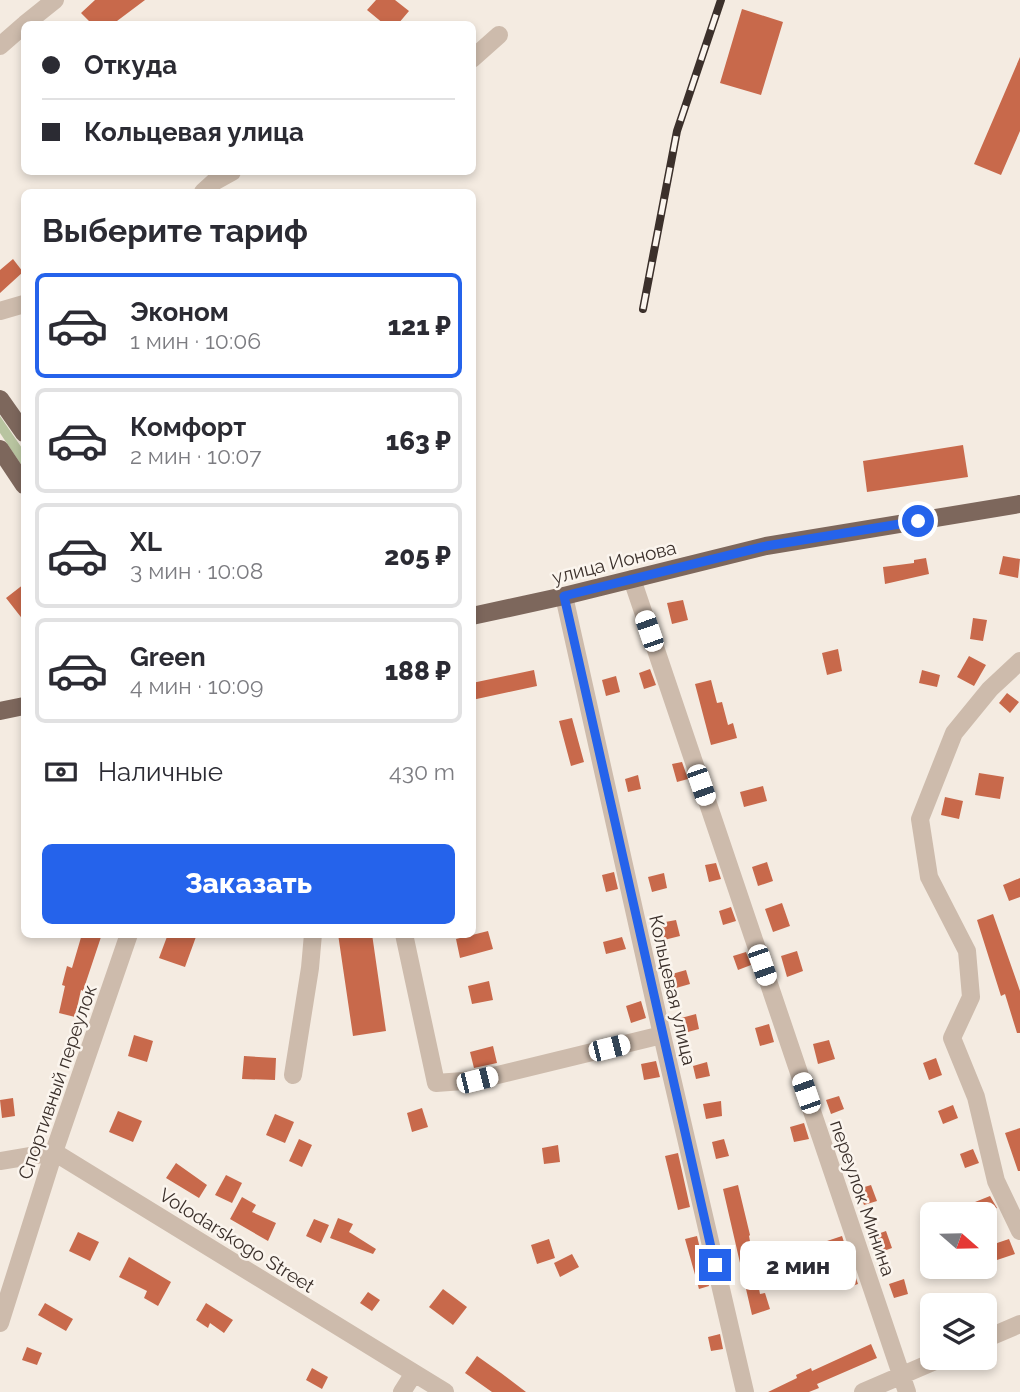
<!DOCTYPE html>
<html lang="ru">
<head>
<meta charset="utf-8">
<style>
  body { margin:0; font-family:Raleway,sans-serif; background:#f7f7f7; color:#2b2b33; height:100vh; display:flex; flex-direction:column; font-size:26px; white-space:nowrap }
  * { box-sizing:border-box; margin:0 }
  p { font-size:23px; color:#7c7c81 }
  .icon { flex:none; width:38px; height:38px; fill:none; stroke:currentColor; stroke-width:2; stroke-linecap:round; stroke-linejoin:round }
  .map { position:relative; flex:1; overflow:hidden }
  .panel { position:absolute; left:21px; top:189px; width:455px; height:749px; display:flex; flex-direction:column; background:#fff; border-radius:10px; box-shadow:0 4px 10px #0003 }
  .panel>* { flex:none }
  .banner { position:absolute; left:21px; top:21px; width:455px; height:154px; border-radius:10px; box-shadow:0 4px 10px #0003; display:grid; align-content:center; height:154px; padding:0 21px; background:#fff }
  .needle { width:46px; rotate:110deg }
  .buttons { position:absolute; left:920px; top:1202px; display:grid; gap:14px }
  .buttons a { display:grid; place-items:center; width:77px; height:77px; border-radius:10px; background:#fff; box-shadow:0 4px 10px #0003; font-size:35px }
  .end { position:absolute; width:32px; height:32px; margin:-16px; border:9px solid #2563eb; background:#fff; box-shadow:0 0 0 4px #fff }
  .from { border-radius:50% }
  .bubble { position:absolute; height:49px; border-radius:10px; background:#fff; box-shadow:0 4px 10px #0003; font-size:23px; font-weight:800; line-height:49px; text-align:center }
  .car { position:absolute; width:21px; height:42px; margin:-21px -10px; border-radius:9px; box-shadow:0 0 5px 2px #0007; background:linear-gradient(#fff 24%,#345 0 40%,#fff 0 76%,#345 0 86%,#fff 0) }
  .banner b { display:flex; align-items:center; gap:24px; height:66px; font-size:26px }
  .banner b+b { border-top:2px solid #e1e1e2 }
  .banner i { width:18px; height:18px; background:#2b2b33 }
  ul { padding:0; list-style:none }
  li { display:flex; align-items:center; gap:21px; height:105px; margin:0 14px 10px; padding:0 7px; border:4px solid #e1e1e2; border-radius:10px }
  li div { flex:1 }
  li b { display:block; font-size:26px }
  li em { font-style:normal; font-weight:800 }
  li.current { border-color:#2563eb }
  li>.icon { width:63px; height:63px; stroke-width:1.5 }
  h2 { padding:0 21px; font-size:32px; line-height:84px }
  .pay { display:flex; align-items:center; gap:18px; height:77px; padding:0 21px; font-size:26px }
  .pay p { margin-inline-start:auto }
  .button { display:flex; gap:14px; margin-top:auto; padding:14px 21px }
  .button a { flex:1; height:80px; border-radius:10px; background:#2563eb; color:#fff; font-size:28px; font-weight:800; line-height:80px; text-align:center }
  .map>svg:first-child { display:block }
</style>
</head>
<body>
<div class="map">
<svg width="1020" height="1392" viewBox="0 0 1020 1392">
  <rect width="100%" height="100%" fill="#f4ebe1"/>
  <!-- green -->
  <path fill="#b8c4a0" d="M0,416L24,451V469L0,433Z"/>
  <!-- building -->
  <path fill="#c8694b" d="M95,0H145L113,24H92L81,13Z
    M376,0H395L409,11L398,24H384L367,10Z
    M742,9L783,22L761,95L720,83Z
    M1020,57V131L1001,175L974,164Z
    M13,259L23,272L0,293V270Z
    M963,445L968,477L867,492L863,461Z
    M1003,556L1020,559L1018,578L999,574Z
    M926,558L929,574L885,584L883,567L914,563V560Z
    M24,584V621L6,598Z
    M683,600L688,620L672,624L667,603Z
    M973,618L987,620L983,641L970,639Z
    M838,649L842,671L827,675L822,653Z
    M969,656L986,665L974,686L957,677Z
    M650,669L656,685L644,689L639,673Z
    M534,670L537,686L472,700V683Z
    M922,670L940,675L937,687L919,683Z
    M616,676L620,692L606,696L602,680Z
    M711,680L717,703L722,702L728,725L733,723L737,738L711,745L695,684Z
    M1007,693L1019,702L1010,713L999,703Z
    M572,718L584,762L571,766L559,721Z
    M682,762L688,779L677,782L672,764Z
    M979,773L1004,777L1000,799L975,795Z
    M638,775L641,789L628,792L625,779Z
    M763,786L767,801L744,807L740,792Z
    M945,797L963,801L959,819L941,815Z
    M767,862L773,881L758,886L752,867Z
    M716,863L721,879L709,882L705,865Z
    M614,872L618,889L606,892L602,875Z
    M664,873L667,888L652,892L648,877Z
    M1020,878V897L1009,901L1003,885Z
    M782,903L790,926L773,932L765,909Z
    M731,907L736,921L723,925L719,911Z
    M993,914L1020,991V1033H1017L1005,994L1001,996L977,920Z
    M676,920L680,936L664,940L660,923Z
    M488,931L493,949L460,958L456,939Z
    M82,934H102L83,991L81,990L75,1017L59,1013L65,986L62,985L67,966L72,968Z
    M168,934H197L185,967L159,958Z
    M338,934H372L386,1031L353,1036Z
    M622,937L626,949L606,954L603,942Z
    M797,951L803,971L787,977L781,956Z
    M746,952L751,965L738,970L733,956Z
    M686,970L690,984L676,988L672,974Z
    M489,981L493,1000L472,1004L468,986Z
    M641,1001L646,1018L631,1023L626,1006Z
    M696,1014L699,1029L684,1033L681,1018Z
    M769,1024L774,1042L760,1046L755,1028Z
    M134,1035L153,1041L147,1062L128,1056Z
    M829,1040L835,1059L818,1064L813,1044Z
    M493,1046L497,1063L474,1068L470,1052Z
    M244,1056L276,1058L275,1080L242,1079Z
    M936,1058L942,1075L929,1080L923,1063Z
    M656,1061L660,1077L644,1080L641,1064Z
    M707,1062L710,1076L696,1079L693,1066Z
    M839,1096L844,1109L831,1114L826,1100Z
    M13,1098L15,1116L2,1118L0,1100Z
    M721,1101L722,1116L706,1119L703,1104Z
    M953,1105L958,1118L943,1124L938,1111Z
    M422,1108L428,1127L412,1132L407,1113Z
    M118,1111L142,1121L133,1142L109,1132Z
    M275,1114L294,1122L285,1143L266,1135Z
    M804,1123L809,1139L794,1142L790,1127Z
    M1020,1128V1171H1018L1005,1133Z
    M299,1139L312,1145L302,1167L289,1161Z
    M724,1139L729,1156L716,1159L712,1142Z
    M558,1145L560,1162L544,1164L542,1148Z
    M973,1149L979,1163L965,1168L960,1154Z
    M678,1153L690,1207L678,1210L665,1156Z
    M176,1163L207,1185L199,1198L166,1178Z
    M226,1175L242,1183L232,1203L215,1195Z
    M738,1185L750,1235L749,1236L760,1294L765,1293L770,1309L752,1315L723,1189Z
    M871,1185L877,1201L864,1205L858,1189Z
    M990,1196L997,1208L980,1214L975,1202Z
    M242,1197L256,1205L252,1212L276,1223L268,1241L230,1219Z
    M338,1218L353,1224L349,1232L376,1249L373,1254L330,1238Z
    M314,1219L329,1225L321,1243L306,1236Z
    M886,1231L892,1248L878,1253L872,1236Z
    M78,1232L99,1242L90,1261L69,1251Z
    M697,1236L709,1286L699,1289L685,1239Z
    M842,1236L858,1284L842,1289L827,1241Z
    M549,1239L555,1258L537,1264L531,1245Z
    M1009,1239L1015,1254L997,1260L991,1245Z
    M572,1254L579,1267L560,1277L554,1263Z
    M129,1257L171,1282L158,1306L144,1298L147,1291L119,1277Z
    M904,1279L908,1294L894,1298L889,1284Z
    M443,1289L467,1307L453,1325L429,1307Z
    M368,1292L380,1300L372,1311L360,1303Z
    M45,1303L73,1319L66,1331L38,1315Z
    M206,1303L233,1320L224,1333L210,1323L208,1328L196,1320Z
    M720,1334L723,1349L711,1351L708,1337Z
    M871,1344L877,1358L817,1384L819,1388L809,1392H768L797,1378L796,1375L811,1368L812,1371Z
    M27,1347L42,1353L37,1365L22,1360Z
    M477,1356L501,1373L526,1392H492L465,1373Z
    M312,1368L328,1377L322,1389L306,1380Z"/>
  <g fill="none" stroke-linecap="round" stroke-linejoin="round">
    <!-- minor -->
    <path stroke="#cdbbac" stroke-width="18" d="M25,24L55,0
      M0,46L24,25
      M472,59L499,35
      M203,192L214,182L232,172
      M0,311L24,304
      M632,579L907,1392
      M564,596L662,1035L745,1392
      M1020,661L990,689L954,733L920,819L929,877L967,951L971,997L952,1038L976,1097L996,1181L1020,1231
      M404,934L436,1083L477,1080L662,1035
      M293,1075L310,968L313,934
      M0,1161L54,1152L445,1392
      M0,1323L54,1152L129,934
      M985,1339L1020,1324
      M402,1392L414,1373
      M863,1392L942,1358"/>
    <!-- major -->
    <path stroke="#7d675c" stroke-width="18" d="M0,399L24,433
      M0,449L24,485
      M472,616L564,596L766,546L1020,504
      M0,711L24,706"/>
    <defs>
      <path id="rail" d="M643,309L677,131L721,0"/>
    </defs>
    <!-- rail casing -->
    <use href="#rail" stroke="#3b302b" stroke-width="8"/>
    <!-- rail -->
    <use href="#rail" stroke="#fbf5ee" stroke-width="5" stroke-dasharray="16" stroke-linecap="butt"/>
  </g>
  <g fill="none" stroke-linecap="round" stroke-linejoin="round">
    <!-- route -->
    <path stroke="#2563eb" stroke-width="9" d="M715,1265L564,596L766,546L918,521"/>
  </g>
  <g text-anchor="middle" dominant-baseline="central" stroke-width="5" stroke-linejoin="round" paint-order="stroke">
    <!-- street labels -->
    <g font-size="19" fill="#3b302b" stroke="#fbf5ee">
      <text transform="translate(614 562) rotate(-14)">улица Ионова</text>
      <text transform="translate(673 990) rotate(77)">Кольцевая улица</text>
      <text transform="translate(57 1082) rotate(-71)">Спортивный переулок</text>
      <text transform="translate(863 1198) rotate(71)">переулок Минина</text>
      <text transform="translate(237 1240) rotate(32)">Volodarskogo Street</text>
    </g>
  </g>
</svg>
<div class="buttons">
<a><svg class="needle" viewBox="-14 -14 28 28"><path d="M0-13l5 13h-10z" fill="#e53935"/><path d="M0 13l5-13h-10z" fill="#7c7c81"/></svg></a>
<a><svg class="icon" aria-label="layers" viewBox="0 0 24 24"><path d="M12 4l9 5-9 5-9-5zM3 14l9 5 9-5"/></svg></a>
</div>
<i class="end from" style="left:918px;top:521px"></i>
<i class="end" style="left:715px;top:1265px"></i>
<div class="bubble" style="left:740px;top:1241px;width:116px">2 мин</div>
<i class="car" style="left:649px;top:631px;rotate:341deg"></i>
<i class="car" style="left:701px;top:785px;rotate:161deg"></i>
<i class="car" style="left:762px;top:965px;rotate:161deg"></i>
<i class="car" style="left:609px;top:1048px;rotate:76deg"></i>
<i class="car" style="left:477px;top:1080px;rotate:76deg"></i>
<i class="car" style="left:806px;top:1093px;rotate:341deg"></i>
<div class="banner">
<b><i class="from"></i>Откуда</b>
<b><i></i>Кольцевая улица</b>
</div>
<section class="panel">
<h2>Выберите тариф</h2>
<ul>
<li class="current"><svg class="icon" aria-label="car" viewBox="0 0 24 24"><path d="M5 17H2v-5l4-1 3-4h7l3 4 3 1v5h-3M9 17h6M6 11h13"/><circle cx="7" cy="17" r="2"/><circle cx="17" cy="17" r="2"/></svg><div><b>Эконом</b><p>1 мин · 10:06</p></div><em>121 ₽</em></li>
<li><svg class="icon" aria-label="car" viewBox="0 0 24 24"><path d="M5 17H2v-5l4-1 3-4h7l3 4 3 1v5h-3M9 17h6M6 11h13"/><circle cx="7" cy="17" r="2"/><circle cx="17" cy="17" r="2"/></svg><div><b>Комфорт</b><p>2 мин · 10:07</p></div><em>163 ₽</em></li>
<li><svg class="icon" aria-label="car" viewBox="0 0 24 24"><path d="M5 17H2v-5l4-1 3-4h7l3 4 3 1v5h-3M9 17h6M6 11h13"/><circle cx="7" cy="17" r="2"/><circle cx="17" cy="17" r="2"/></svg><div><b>XL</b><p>3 мин · 10:08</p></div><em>205 ₽</em></li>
<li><svg class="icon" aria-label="car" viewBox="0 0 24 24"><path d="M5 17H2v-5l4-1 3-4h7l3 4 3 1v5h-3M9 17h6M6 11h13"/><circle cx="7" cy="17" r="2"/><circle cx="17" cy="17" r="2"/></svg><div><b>Green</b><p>4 мин · 10:09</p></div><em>188 ₽</em></li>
</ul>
<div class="pay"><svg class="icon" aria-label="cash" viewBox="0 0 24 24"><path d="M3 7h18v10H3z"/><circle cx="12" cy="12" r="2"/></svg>Наличные<p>430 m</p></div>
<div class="button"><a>Заказать</a></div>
</section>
</div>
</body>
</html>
